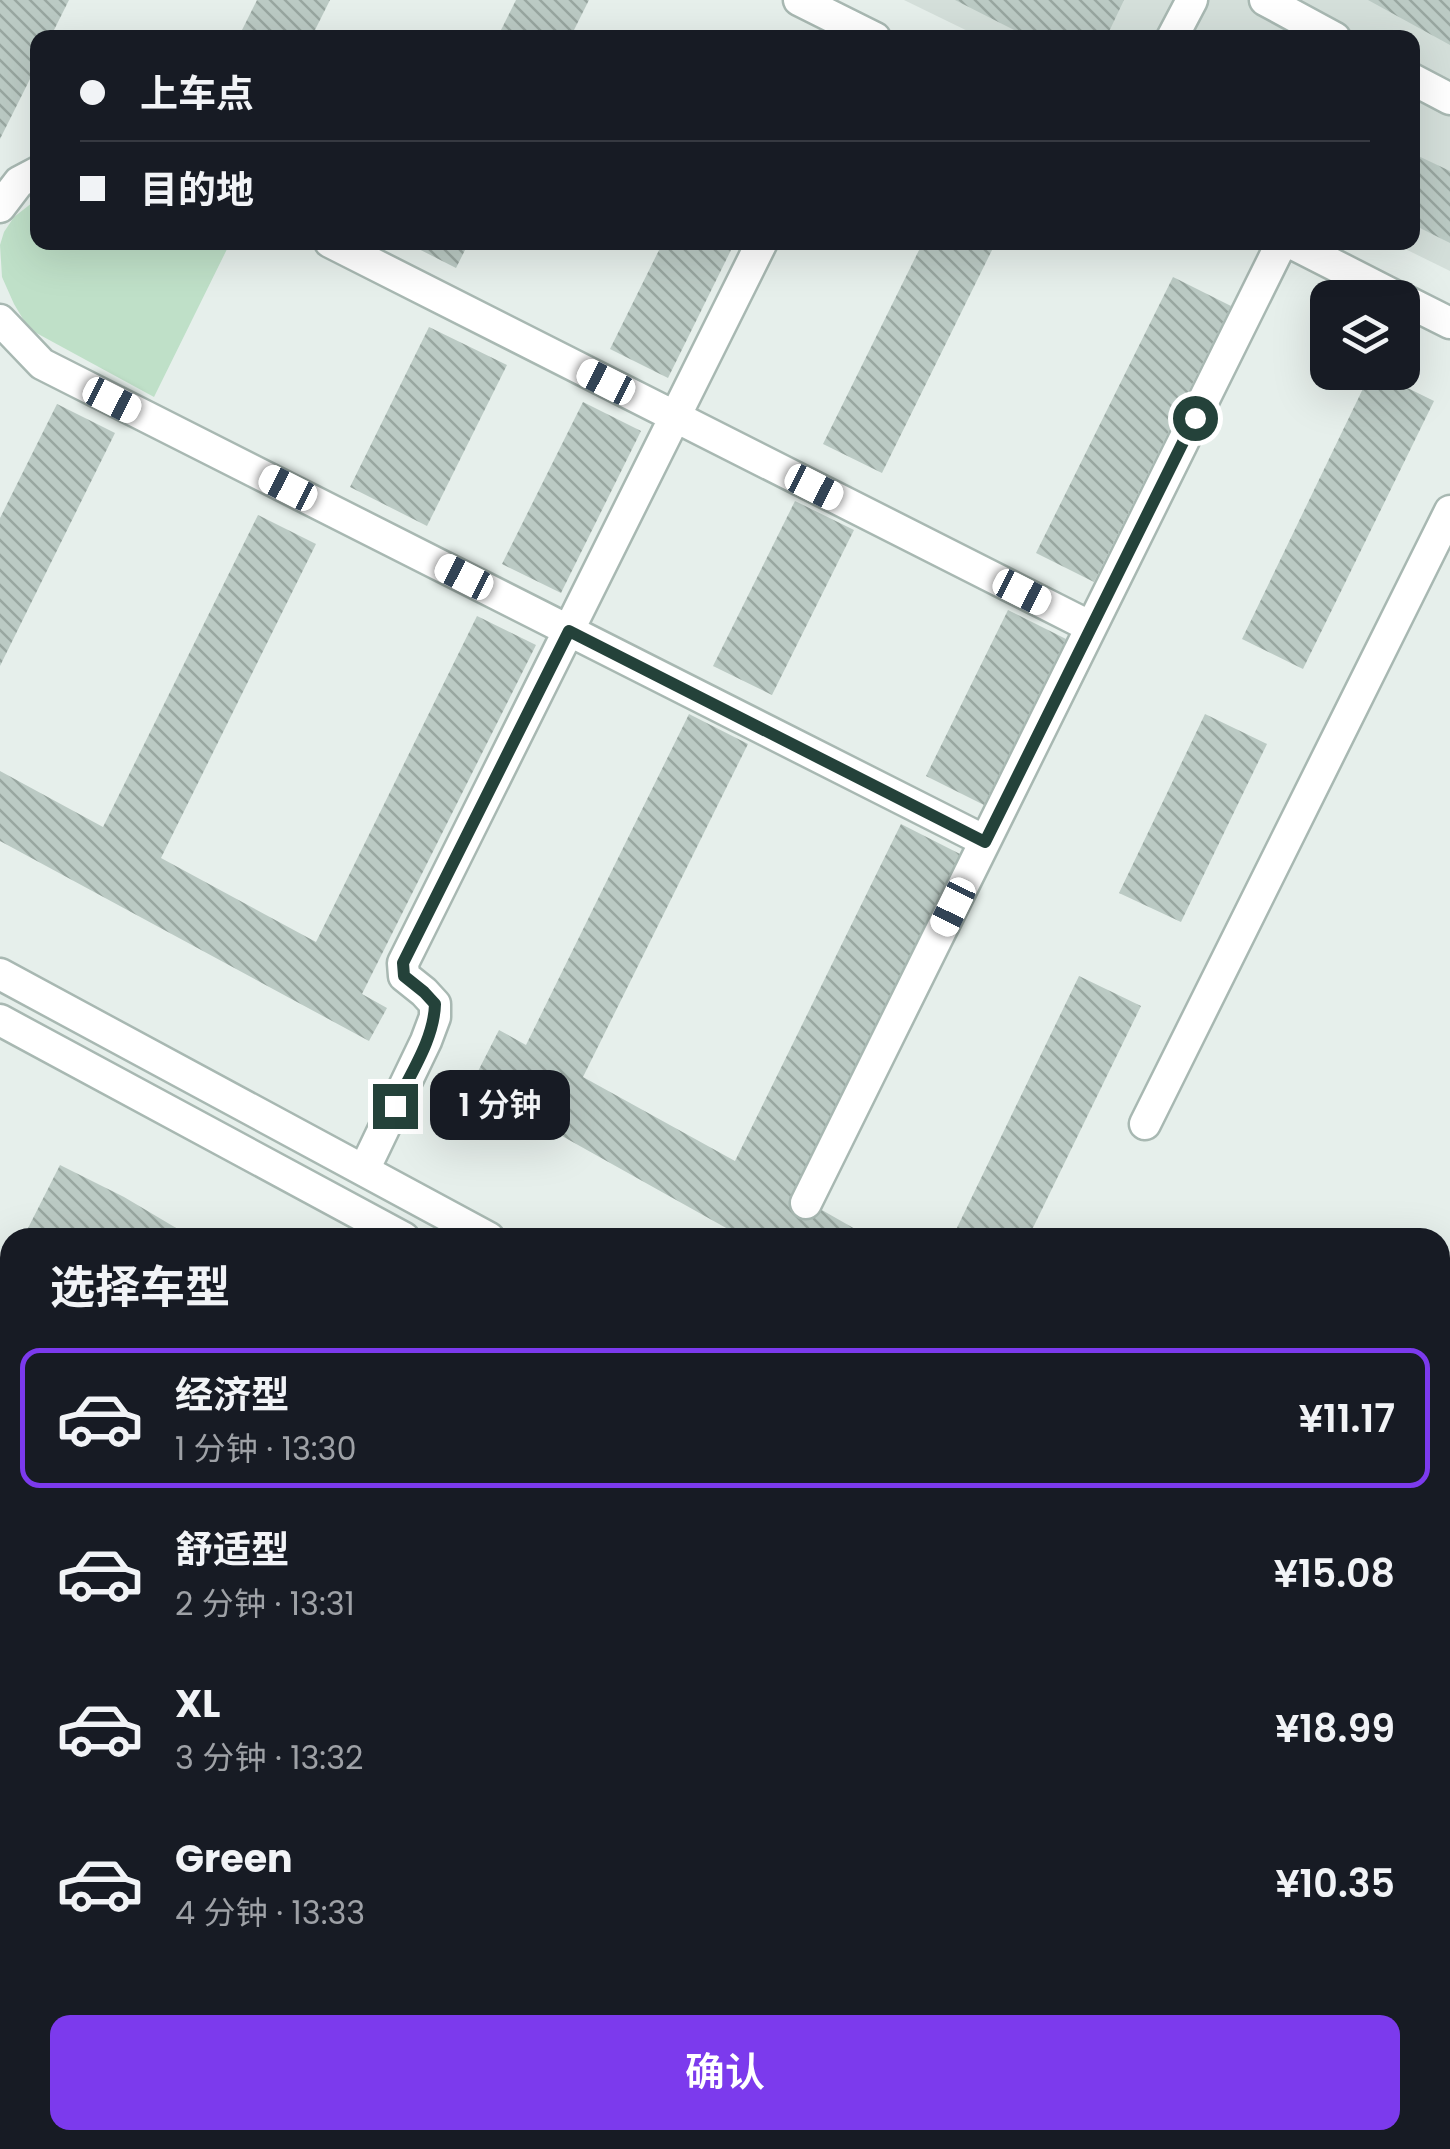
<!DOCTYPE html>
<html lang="zh">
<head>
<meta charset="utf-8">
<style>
  body { margin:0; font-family:Poppins,"Noto Sans SC",sans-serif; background:#242831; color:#f1f3f6; height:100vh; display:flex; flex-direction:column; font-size:38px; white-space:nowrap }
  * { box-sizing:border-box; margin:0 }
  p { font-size:32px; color:#9ea1a6 }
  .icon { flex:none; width:55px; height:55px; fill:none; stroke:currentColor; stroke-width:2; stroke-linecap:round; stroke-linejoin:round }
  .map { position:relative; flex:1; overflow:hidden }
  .sheet { position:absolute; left:0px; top:1228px; width:1450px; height:922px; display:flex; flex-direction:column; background:#171b24; border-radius:30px 30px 0 0; box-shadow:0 10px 40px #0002 }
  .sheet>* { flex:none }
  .top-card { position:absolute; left:30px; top:30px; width:1390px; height:220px; border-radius:20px; box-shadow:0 10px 40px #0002; display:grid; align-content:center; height:220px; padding:0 50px; background:#171b24 }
  .fabs { position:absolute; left:1310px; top:280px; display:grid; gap:20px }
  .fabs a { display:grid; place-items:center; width:110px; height:110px; border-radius:20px; background:#171b24; box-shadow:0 10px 40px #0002; font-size:50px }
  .end { position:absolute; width:45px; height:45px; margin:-22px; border:12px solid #24423a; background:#fff; box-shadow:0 0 0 5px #fff }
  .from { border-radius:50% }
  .bubble { position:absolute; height:70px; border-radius:20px; background:#171b24; box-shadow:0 10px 40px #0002; font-size:32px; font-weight:600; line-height:70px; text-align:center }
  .car { position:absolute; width:30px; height:60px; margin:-30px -15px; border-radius:12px; box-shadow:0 0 8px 2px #0007; background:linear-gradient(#fff 24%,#345 0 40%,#fff 0 76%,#345 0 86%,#fff 0) }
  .top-card b { display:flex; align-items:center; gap:35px; height:95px; font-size:38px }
  .top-card b+b { border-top:2px solid #363941 }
  .top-card i { width:25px; height:25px; background:#f1f3f6 }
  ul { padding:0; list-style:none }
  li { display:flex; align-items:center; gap:30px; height:140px; margin:0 20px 15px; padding:0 30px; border:5px solid transparent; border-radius:20px }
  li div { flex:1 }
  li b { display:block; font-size:38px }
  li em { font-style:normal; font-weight:600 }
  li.active { border-color:#7c3aed }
  li>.icon { width:90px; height:90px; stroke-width:1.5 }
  h2 { padding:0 50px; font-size:45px; line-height:120px }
  .cta { display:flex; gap:20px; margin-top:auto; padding:20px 50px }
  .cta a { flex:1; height:115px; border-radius:20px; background:#7c3aed; color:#fff; font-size:40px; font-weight:600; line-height:115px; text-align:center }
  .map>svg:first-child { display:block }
</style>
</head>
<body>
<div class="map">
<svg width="1450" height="2149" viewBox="0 0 1450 2149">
  <defs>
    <pattern id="building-back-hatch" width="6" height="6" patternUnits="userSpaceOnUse" patternTransform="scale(2.5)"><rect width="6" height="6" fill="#bbcac4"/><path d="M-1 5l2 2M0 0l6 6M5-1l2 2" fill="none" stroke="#98a6a0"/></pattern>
  </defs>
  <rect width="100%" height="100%" fill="#e6efeb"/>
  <!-- built -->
  <path fill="#d4dfda" d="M904,0H1450V271L1393,243L1412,242V38L980,37Z"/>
  <!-- green -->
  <path fill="#bfe0c8" d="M37,199L38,242L230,243L154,397L29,329L14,304L2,277L0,245L4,232L14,217Z"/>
  <!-- building -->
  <path fill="url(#building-back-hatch)" d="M0,0H69L50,38H38V63L0,139Z
    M257,0H330L311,38H238Z
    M516,0H589L570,38H497Z
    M955,0H1124L1106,38H1030Z
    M1368,0H1450V45Z
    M1412,153L1450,171V243L1412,224Z
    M405,242H469L456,268Z
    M663,242H735L668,378L610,349Z
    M923,242H996L882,473L823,444Z
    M1173,277L1231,306L1094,582L1036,553Z
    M429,327L507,365L427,526L350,487Z
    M1371,372H1375L1434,401L1303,669L1242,639Z
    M583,402L641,431L561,593L502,564Z
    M57,404L115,433L0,666V518Z
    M795,501L854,530L772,695L713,666Z
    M258,515L316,544L161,858L316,942L477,616L536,645L362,994L387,1008L369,1041L0,841V771L103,827Z
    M1008,610L1066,639L984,805L926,776Z
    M689,714L748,744L583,1077L735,1161L901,824L960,854L792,1193L871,1238H744L471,1085L499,1030L526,1045Z
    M1205,714L1267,744L1181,922L1119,893Z
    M1079,976L1141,1006L1028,1238H952Z
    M60,1165L124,1197L193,1238H23Z
    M10,1263V1422L0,1442V1283Z
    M10,1890V2040L0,2060V1910Z"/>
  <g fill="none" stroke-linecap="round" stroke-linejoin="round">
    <defs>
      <path id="minor" d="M799,0L875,38
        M1265,0L1335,38
        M1172,38L1192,0
        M1412,79L1450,99
        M0,207L19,182L38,172
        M330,242L1091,627
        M1289,242L1399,298
        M1402,299L1450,323
        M0,320L42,364L985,841
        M0,974L489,1238
        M0,1020L404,1238
        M1145,1124L1450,511
        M364,1170L426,1041L435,1017V1004L424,992L404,976L403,963L762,242
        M806,1203L1282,242
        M0,1507L10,1487
        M0,1654L10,1660
        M1440,1751L1450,1757
        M1440,1797L1450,1803"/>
      <path id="major" d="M1440,1927L1450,1907
        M1440,2015L1450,1995
        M1329,2149L1334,2140
        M1373,2149L1378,2140"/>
    </defs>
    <!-- minor casing -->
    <use href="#minor" stroke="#a8b8b2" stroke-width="35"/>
    <!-- major casing -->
    <use href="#major" stroke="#c2cac8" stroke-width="35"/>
    <!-- minor -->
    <use href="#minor" stroke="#fff" stroke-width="30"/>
    <!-- major -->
    <use href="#major" stroke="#6aa596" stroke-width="30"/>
  </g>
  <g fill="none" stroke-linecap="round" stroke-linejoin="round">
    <!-- route -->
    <path stroke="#24423a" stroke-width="12" d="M395,1106C410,1074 434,1040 435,1004L424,992L404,976L403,963L569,631L985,842L1195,418"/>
  </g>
</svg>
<div class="fabs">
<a><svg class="icon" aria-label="layers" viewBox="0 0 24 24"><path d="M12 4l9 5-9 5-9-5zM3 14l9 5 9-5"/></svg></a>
</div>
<i class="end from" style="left:1195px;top:418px"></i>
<i class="end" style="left:395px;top:1106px"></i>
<div class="bubble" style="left:430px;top:1070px;width:140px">1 分钟</div>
<i class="car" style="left:606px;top:382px;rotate:297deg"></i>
<i class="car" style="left:112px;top:400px;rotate:117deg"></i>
<i class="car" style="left:814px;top:487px;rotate:117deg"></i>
<i class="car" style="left:288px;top:488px;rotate:297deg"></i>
<i class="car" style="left:464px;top:577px;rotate:297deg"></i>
<i class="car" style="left:1022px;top:592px;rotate:117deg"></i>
<i class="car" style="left:953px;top:907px;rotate:206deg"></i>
<div class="top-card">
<b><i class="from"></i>上车点</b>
<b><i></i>目的地</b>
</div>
<section class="sheet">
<h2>选择车型</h2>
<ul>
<li class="active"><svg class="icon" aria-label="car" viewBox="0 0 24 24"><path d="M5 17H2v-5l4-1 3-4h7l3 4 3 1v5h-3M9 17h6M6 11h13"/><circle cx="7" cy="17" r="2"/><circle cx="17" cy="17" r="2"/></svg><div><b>经济型</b><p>1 分钟 · 13:30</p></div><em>¥11.17</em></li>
<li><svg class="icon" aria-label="car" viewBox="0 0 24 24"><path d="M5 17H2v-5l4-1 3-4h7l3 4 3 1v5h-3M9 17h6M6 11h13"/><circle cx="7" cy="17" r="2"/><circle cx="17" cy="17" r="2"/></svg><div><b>舒适型</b><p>2 分钟 · 13:31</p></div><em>¥15.08</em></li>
<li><svg class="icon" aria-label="car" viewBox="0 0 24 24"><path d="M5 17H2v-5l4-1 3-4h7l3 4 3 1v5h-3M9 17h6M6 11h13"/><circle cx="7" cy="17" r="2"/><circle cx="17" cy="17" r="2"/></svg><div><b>XL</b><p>3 分钟 · 13:32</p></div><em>¥18.99</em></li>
<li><svg class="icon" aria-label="car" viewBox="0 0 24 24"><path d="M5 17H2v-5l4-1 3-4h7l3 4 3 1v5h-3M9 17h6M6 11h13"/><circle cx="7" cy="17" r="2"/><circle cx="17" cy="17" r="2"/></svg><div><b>Green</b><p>4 分钟 · 13:33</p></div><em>¥10.35</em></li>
</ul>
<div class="cta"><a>确认</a></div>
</section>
</div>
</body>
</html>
